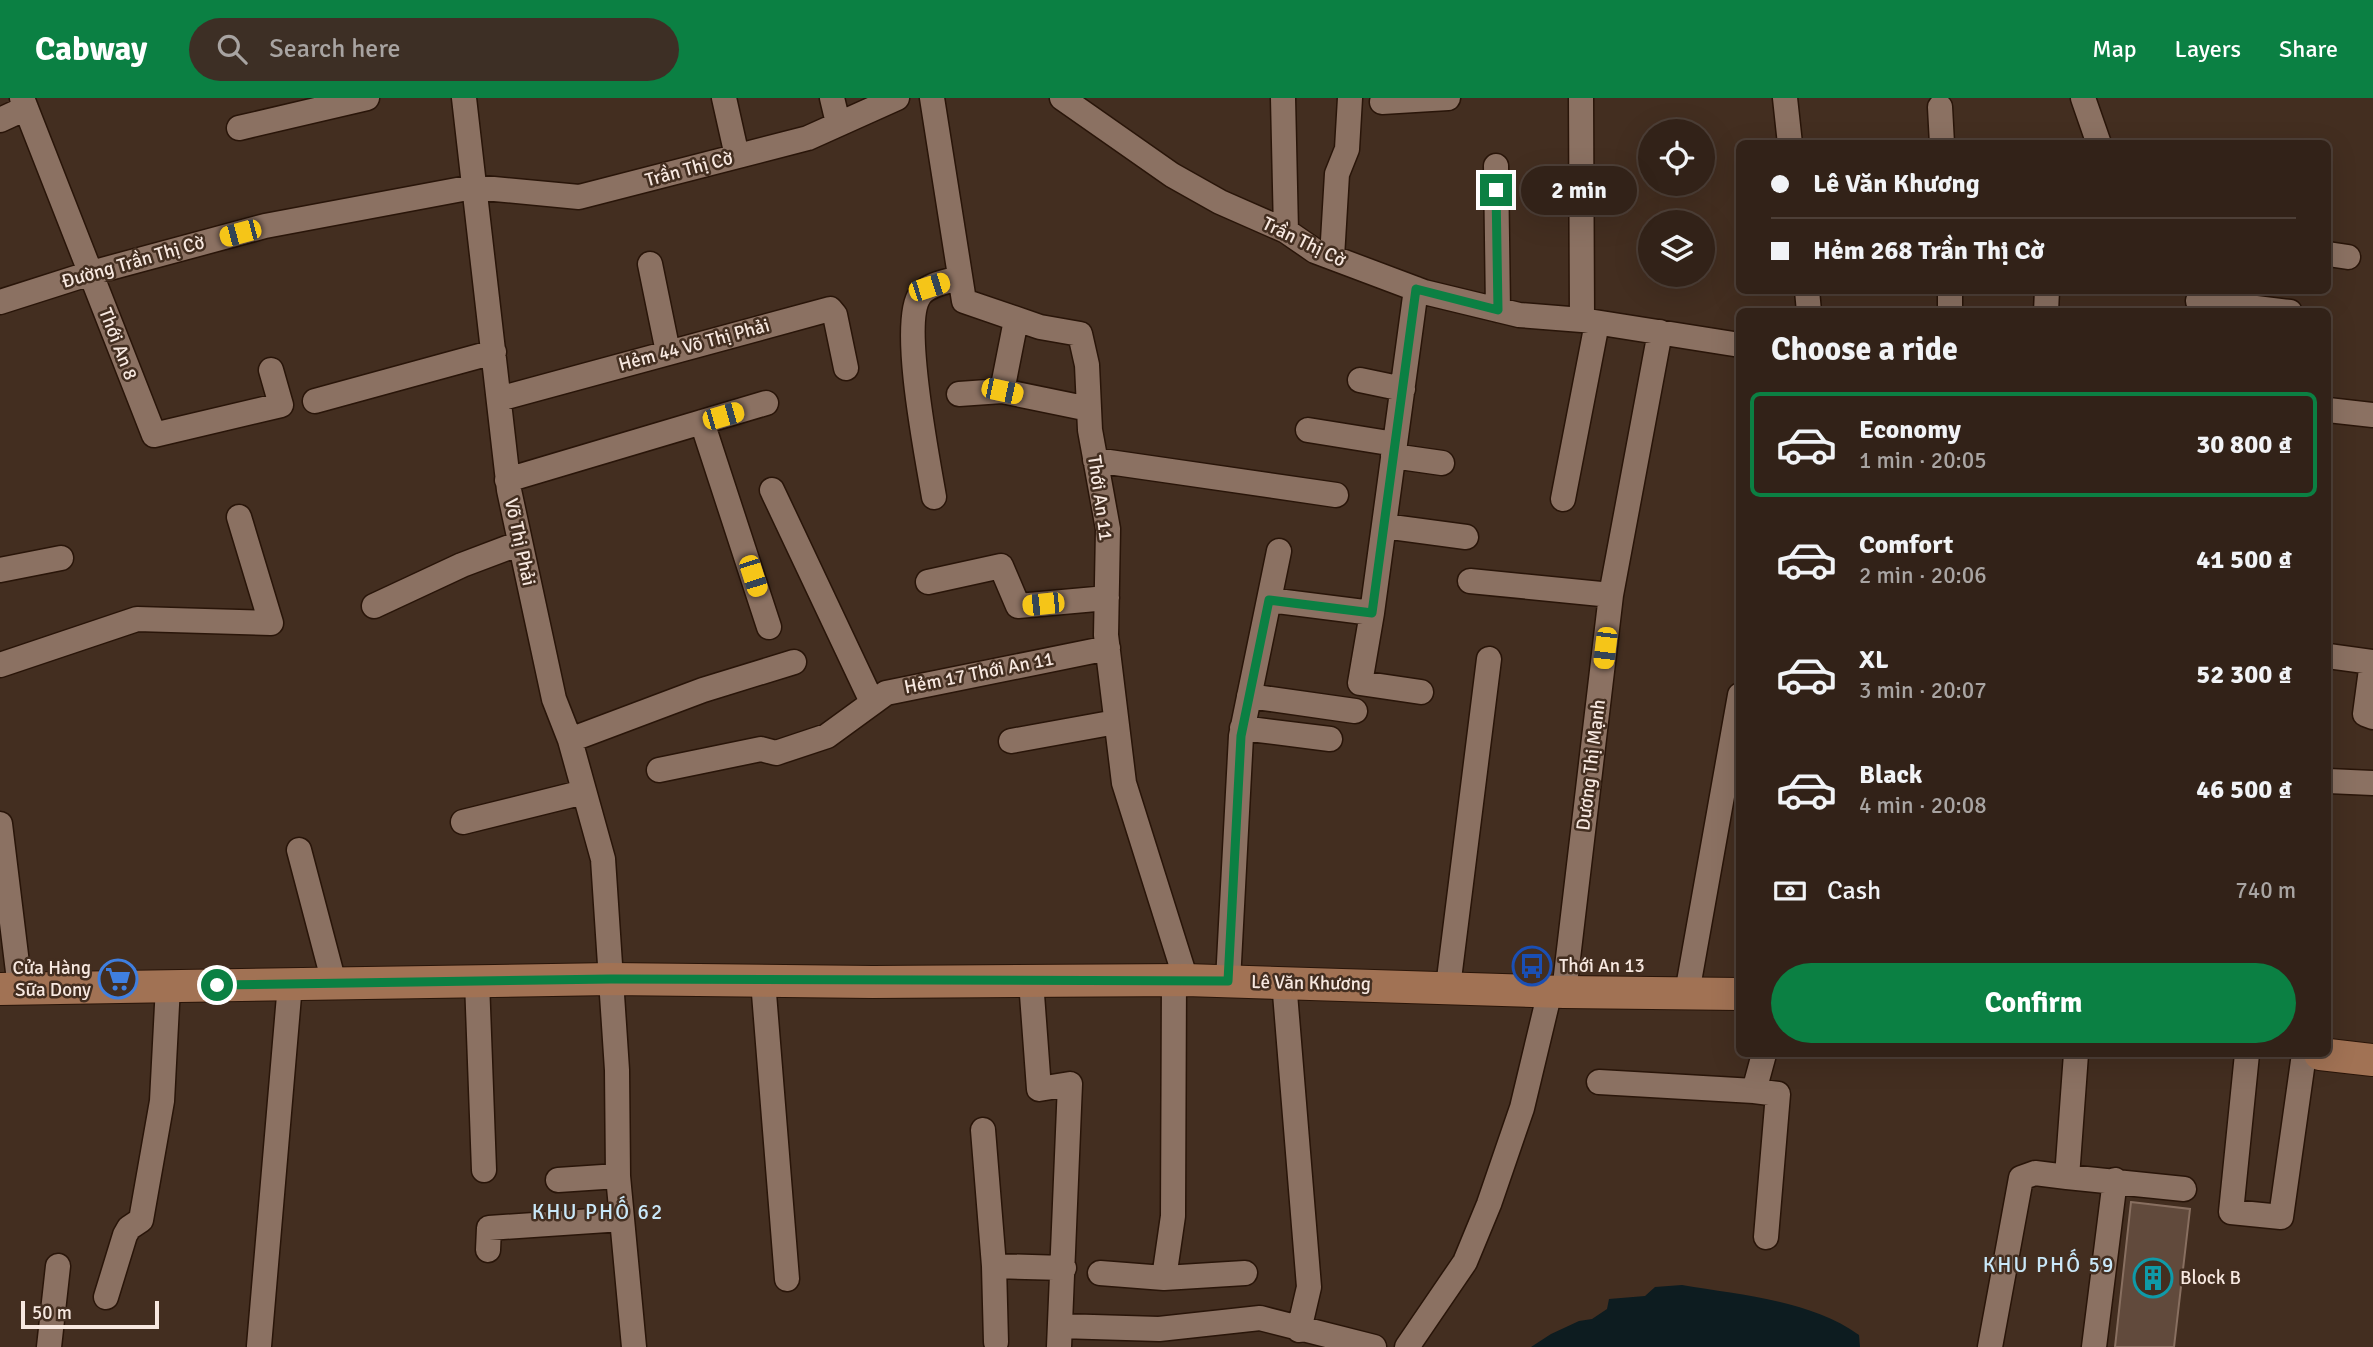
<!DOCTYPE html>
<html lang="en">
<head>
<meta charset="utf-8">
<style>
  body { margin:0; font-family:Signika,sans-serif; background:#3d2f25; color:#f1f3f6; height:100vh; display:flex; flex-direction:column; font-size:26px; white-space:nowrap }
  * { box-sizing:border-box; margin:0 }
  p { font-size:23px; color:#a8a4a2 }
  .icon { flex:none; width:38px; height:38px; fill:none; stroke:currentColor; stroke-width:2; stroke-linecap:round; stroke-linejoin:round }
  .map { position:relative; flex:1; overflow:hidden }
  .drawer { position:absolute; left:1736px; top:210px; width:595px; height:749px; display:flex; flex-direction:column; background:#322218; border-radius:10px; box-shadow:0 7px 28px #0002,0 0 0 2px #4d3f37 }
  .drawer>* { flex:none }
  .guide { position:absolute; left:1736px; top:42px; width:595px; height:154px; border-radius:10px; box-shadow:0 7px 28px #0002,0 0 0 2px #4d3f37; display:grid; align-content:center; height:154px; padding:0 35px; background:#322218 }
  .controls { position:absolute; left:1638px; top:21px; display:grid; gap:14px }
  .controls a { display:grid; place-items:center; width:77px; height:77px; border-radius:50%; background:#322218; box-shadow:0 7px 28px #0002,0 0 0 2px #4d3f37; font-size:35px }
  .scale { position:absolute; left:21px; bottom:18px; width:138px; box-sizing:border-box; padding-left:7px; border:4px solid #f7e8e0; border-top:0; font-size:19px; line-height:24px; white-space:nowrap; color:#f7e8e0; -webkit-text-stroke:5px #432e20; paint-order:stroke }
  .end { position:absolute; width:32px; height:32px; margin:-16px; border:9px solid #0b8043; background:#fff; box-shadow:0 0 0 4px #fff }
  .from { border-radius:50% }
  .bubble { position:absolute; height:49px; border-radius:24px; background:#322218; box-shadow:0 7px 28px #0002,0 0 0 2px #4d3f37; font-size:23px; font-weight:700; line-height:49px; text-align:center }
  .car { position:absolute; width:21px; height:42px; margin:-21px -10px; border-radius:9px; box-shadow:0 0 5px 2px #0007; background:linear-gradient(#f5c518 24%,#345 0 40%,#f5c518 0 76%,#345 0 86%,#f5c518 0) }
  .guide b { display:flex; align-items:center; gap:24px; height:66px; font-size:26px }
  .guide b+b { border-top:2px solid #4d3f37 }
  .guide i { width:18px; height:18px; background:#f1f3f6 }
  ul { padding:0; list-style:none }
  li { display:flex; align-items:center; gap:21px; height:105px; margin:0 14px 10px; padding:0 21px; border:4px solid transparent; border-radius:10px }
  li div { flex:1 }
  li b { display:block; font-size:26px }
  li em { font-style:normal; font-weight:700 }
  li.current { border-color:#0b8043 }
  li>.icon { width:63px; height:63px; stroke-width:1.5 }
  h2 { padding:0 35px; font-size:32px; line-height:84px }
  .pay { display:flex; align-items:center; gap:18px; height:77px; padding:0 35px; font-size:26px }
  .pay p { margin-inline-start:auto }
  .button { display:flex; gap:14px; margin-top:auto; padding:14px 35px }
  .button a { flex:1; height:80px; border-radius:42px; background:#0b8043; color:#fff; font-size:28px; font-weight:700; line-height:80px; text-align:center }
  header { display:flex; align-items:center; gap:42px; box-sizing:border-box; height:98px; padding:0 35px; background:#0b8043; color:#fff }
  header strong { font-size:33px }
  nav { display:flex; gap:38px; margin-inline-start:auto; font-size:24px }
  .search { width:490px; height:63px; background:#3d2f25; display:flex; align-items:center; gap:18px; box-sizing:border-box; padding:0 24px; border-radius:38px; color:#a8a4a2; font-size:26px }
  .map>svg:first-child { display:block }
</style>
</head>
<body>
<header>
<strong>Cabway</strong>
<div class="search"><svg class="icon" aria-label="search" viewBox="0 0 24 24"><circle cx="10" cy="10" r="6"/><path d="M15 15l6 6"/></svg>Search here</div>
<nav><a>Map</a><a>Layers</a><a>Share</a></nav>
</header>
<div class="map">
<svg width="2373" height="1249" viewBox="0 0 2373 1249">
  <rect width="100%" height="100%" fill="#432e20"/>
  <!-- water -->
  <path fill="#0d1c20" d="M1682,1187C1740,1197 1810,1202 1859,1237L1860,1249H1531L1551,1236L1579,1223L1592,1221L1607,1211L1609,1201L1645,1198L1655,1189Z"/>
  <!-- building -->
  <path fill="#614a3c" stroke="#886f60" stroke-width="2" d="M2131,1104L2190,1111L2174,1249H2115Z"/>
  <g fill="none" stroke-linecap="round" stroke-linejoin="round">
    <defs>
      <path id="minor" d="M22,0L154,337L281,307L271,272
        M464,0L509,392L554,601L570,642L603,761L617,972L618,1078L634,1249
        M724,0L737,58
        M832,0L838,25
        M932,0L964,203L1040,229L1080,236L1087,267L1090,332L1108,431L1106,537L1124,685L1186,882
        M1062,0L1172,77L1220,104L1286,133L1315,153L1424,194L1519,217L1582,222L1740,247
        M1283,0L1286,133
        M1581,0L1582,222
        M1785,0L1790,46
        M2083,0L2099,46
        M1382,4L1448,0
        M1940,9L1942,46
        M0,22L26,10
        M239,30L367,0
        M1496,68L1498,212
        M2328,156L2348,159
        M1332,159L1337,76L1347,51L1350,0
        M650,166L668,254
        M1807,192L1809,214
        M1950,192V214
        M2198,203L2290,214
        M0,204L91,175L265,128L473,89L579,99L808,40L897,0
        M2046,214L2047,192
        M1360,282L1403,291
        M1002,293L1016,222
        M959,296L1002,293L1089,311
        M499,301L830,211L835,217L846,270
        M315,303L494,254
        M2328,312L2373,317
        M702,324L769,529
        M1308,332L1395,346
        M1393,358L1442,365
        M1095,362L1336,397
        M507,382L766,305
        M772,392L872,604
        M934,399C928,363 900,224 920,197C929,186 946,184 959,180
        M1563,401L1597,225
        M1384,428L1466,439
        M0,472L61,460
        M1470,483L1611,497
        M928,484L1001,468L1018,508L1107,500
        M1269,502L1372,515L1416,191
        M374,508L462,467L520,445
        M1372,515L1360,585L1421,594
        M2328,558L2372,564L2365,616L2373,619
        M0,567L137,521L271,525L239,419
        M1249,598L1355,613
        M1242,630L1330,641
        M570,642L703,592L794,564
        M1011,643L1116,624
        M659,672L761,651L776,655L827,638L886,595L1108,550
        M2328,683L2373,685
        M463,724L584,694
        M0,726L20,890
        M299,752L334,885
        M477,883L484,1072
        M763,883L787,1181
        M1031,883L1039,991L1070,986L1059,1249
        M1228,883L1241,638L1279,453
        M1284,883L1309,1189L1299,1232
        M1448,889L1489,561
        M1564,894L1611,497L1660,234
        M1687,895L1740,597
        M2247,956L2231,1114L2281,1119L2304,956
        M1599,984L1754,993L1764,956
        M1754,993L1778,996L1766,1139
        M983,1032L994,1168L1064,1170
        M2067,1079L2184,1091
        M558,1082L618,1078
        M488,1152L489,1130L622,1121
        M994,1168L996,1244
        M1100,1175L1164,1180L1245,1175
        M1164,1180L1173,1118L1174,882
        M106,1199L125,1137L129,1130L141,1122L162,1003L168,888
        M1060,1228L1159,1231L1260,1220L1374,1249
        M259,1248L290,886
        M49,1249L58,1168
        M1407,1249L1465,1164L1489,1106L1522,1010L1550,893
        M1990,1249L2021,1080L2035,1075L2067,1079L2076,956
        M2094,1249L2115,1082"/>
      <path id="major" d="M0,891L611,881L873,884L1186,882L1564,894L1740,896
        M2320,956L2373,962"/>
    </defs>
    <!-- minor casing -->
    <use href="#minor" stroke="#291509" stroke-width="27"/>
    <!-- major casing -->
    <use href="#major" stroke="#291509" stroke-width="34"/>
    <!-- minor -->
    <use href="#minor" stroke="#8b7162" stroke-width="24"/>
    <!-- major -->
    <use href="#major" stroke="#a17254" stroke-width="32"/>
  </g>
  <g fill="none" stroke-linecap="round" stroke-linejoin="round">
    <!-- route -->
    <path stroke="#0b8043" stroke-width="9" d="M217,887L611,881L1228,883L1241,638L1269,502L1372,515L1416,191L1498,212L1496,92"/>
  </g>
  <!-- icons -->
  <defs>
    <symbol id="bus-ring" viewBox="-11 -11 22 22"><circle r="9.5" fill="#432e20" stroke="#1a4fb4" stroke-width="1.5"/><path d="M-5-6H5V4H4V6H2V4H-2V6H-4V4H-5ZM-3.5-4V0h7V-4ZM-3.5 1.2v1.5H-2V1.2ZM2 1.2v1.5H3.5V1.2Z" fill="#1a4fb4"/></symbol>
    <symbol id="supermarket-ring" viewBox="-11 -11 22 22"><circle r="9.5" fill="#432e20" stroke="#3f7fe0" stroke-width="1.5"/><path d="M-6-5.5h2.5l.6 2H6L4.5 2H-2.5L-4.4-4H-6ZM-1.5 3.2a1.3 1.3 0 1 0 .1 0ZM3 3.2a1.3 1.3 0 1 0 .1 0Z" fill="#3f7fe0"/></symbol>
    <symbol id="building-ring" viewBox="-11 -11 22 22"><circle r="9.5" fill="#432e20" stroke="#0f9aa8" stroke-width="1.5"/><path d="M-4-6H4V6H1V3H-1V6H-4ZM-2.5-4.3h1.7v1.8h-1.7ZM.8-4.3h1.7v1.8H.8ZM-2.5-1h1.7V.8h-1.7ZM.8-1h1.7V.8H.8Z" fill="#0f9aa8"/></symbol>
  </defs>
  <g fill-rule="evenodd">
    <use href="#bus-ring" x="1510" y="846" width="44" height="44"/>
    <use href="#supermarket-ring" x="96" y="859" width="44" height="44"/>
    <use href="#building-ring" x="2131" y="1158" width="44" height="44"/>
  </g>
  <g text-anchor="middle" dominant-baseline="central" stroke-width="5" stroke-linejoin="round" paint-order="stroke">
    <!-- street labels -->
    <g font-size="19" fill="#f7e8e0" stroke="#432e20">
      <text transform="translate(689 71) rotate(-15)">Trần Thị Cờ</text>
      <text transform="translate(1304 144) rotate(26)">Trần Thị Cờ</text>
      <text transform="translate(133 164) rotate(-16)">Đường Trần Thị Cờ</text>
      <text transform="translate(118 246) rotate(69)">Thới An 8</text>
      <text transform="translate(694 247) rotate(-15)">Hẻm 44 Võ Thị Phải</text>
      <text transform="translate(1100 400) rotate(82)">Thới An 11</text>
      <text transform="translate(520 444) rotate(78)">Võ Thị Phải</text>
      <text transform="translate(979 575) rotate(-11)">Hẻm 17 Thới An 11</text>
      <text transform="translate(1591 667) rotate(-83)">Dương Thị Mạnh</text>
      <text transform="translate(1311 885) rotate(1)">Lê Văn Khương</text>
    </g>
    <!-- poi labels -->
    <g font-size="19" fill="#f7e8e0" stroke="#432e20" text-anchor="start">
      <text x="1559" y="868">Thới An 13</text>
      <text x="91" y="870" text-anchor="end">Cửa Hàng<tspan x="91" dy="22">Sữa Dony</tspan></text>
      <text x="2180" y="1180">Block B</text>
    </g>
    <!-- neighbourhood labels -->
    <g font-size="21" letter-spacing="2" fill="#c9e8f9" stroke="#432e20">
      <text x="598" y="1114">KHU PHỐ 62</text>
      <text x="2049" y="1167">KHU PHỐ 59</text>
    </g>
  </g>
</svg>
<div class="controls">
<a><svg class="icon" aria-label="locate" viewBox="0 0 24 24"><circle cx="12" cy="12" r="6"/><path d="M12 2v4M12 18v4M2 12h4M18 12h4"/></svg></a>
<a><svg class="icon" aria-label="layers" viewBox="0 0 24 24"><path d="M12 4l9 5-9 5-9-5zM3 14l9 5 9-5"/></svg></a>
</div>
<div class="scale">50 m</div>
<i class="end from" style="left:217px;top:887px"></i>
<i class="end" style="left:1496px;top:92px"></i>
<div class="bubble" style="left:1521px;top:68px;width:116px">2 min</div>
<i class="car" style="left:240px;top:135px;rotate:255deg"></i>
<i class="car" style="left:929px;top:189px;rotate:72deg"></i>
<i class="car" style="left:1002px;top:293px;rotate:102deg"></i>
<i class="car" style="left:723px;top:318px;rotate:74deg"></i>
<i class="car" style="left:753px;top:478px;rotate:162deg"></i>
<i class="car" style="left:1043px;top:506px;rotate:264deg"></i>
<i class="car" style="left:1605px;top:550px;rotate:187deg"></i>
<div class="guide">
<b><i class="from"></i>Lê Văn Khương</b>
<b><i></i>Hẻm 268 Trần Thị Cờ</b>
</div>
<section class="drawer">
<h2>Choose a ride</h2>
<ul>
<li class="current"><svg class="icon" aria-label="car" viewBox="0 0 24 24"><path d="M5 17H2v-5l4-1 3-4h7l3 4 3 1v5h-3M9 17h6M6 11h13"/><circle cx="7" cy="17" r="2"/><circle cx="17" cy="17" r="2"/></svg><div><b>Economy</b><p>1 min · 20:05</p></div><em>30 800 ₫</em></li>
<li><svg class="icon" aria-label="car" viewBox="0 0 24 24"><path d="M5 17H2v-5l4-1 3-4h7l3 4 3 1v5h-3M9 17h6M6 11h13"/><circle cx="7" cy="17" r="2"/><circle cx="17" cy="17" r="2"/></svg><div><b>Comfort</b><p>2 min · 20:06</p></div><em>41 500 ₫</em></li>
<li><svg class="icon" aria-label="car" viewBox="0 0 24 24"><path d="M5 17H2v-5l4-1 3-4h7l3 4 3 1v5h-3M9 17h6M6 11h13"/><circle cx="7" cy="17" r="2"/><circle cx="17" cy="17" r="2"/></svg><div><b>XL</b><p>3 min · 20:07</p></div><em>52 300 ₫</em></li>
<li><svg class="icon" aria-label="car" viewBox="0 0 24 24"><path d="M5 17H2v-5l4-1 3-4h7l3 4 3 1v5h-3M9 17h6M6 11h13"/><circle cx="7" cy="17" r="2"/><circle cx="17" cy="17" r="2"/></svg><div><b>Black</b><p>4 min · 20:08</p></div><em>46 500 ₫</em></li>
</ul>
<div class="pay"><svg class="icon" aria-label="cash" viewBox="0 0 24 24"><path d="M3 7h18v10H3z"/><circle cx="12" cy="12" r="2"/></svg>Cash<p>740 m</p></div>
<div class="button"><a>Confirm</a></div>
</section>
</div>
</body>
</html>
